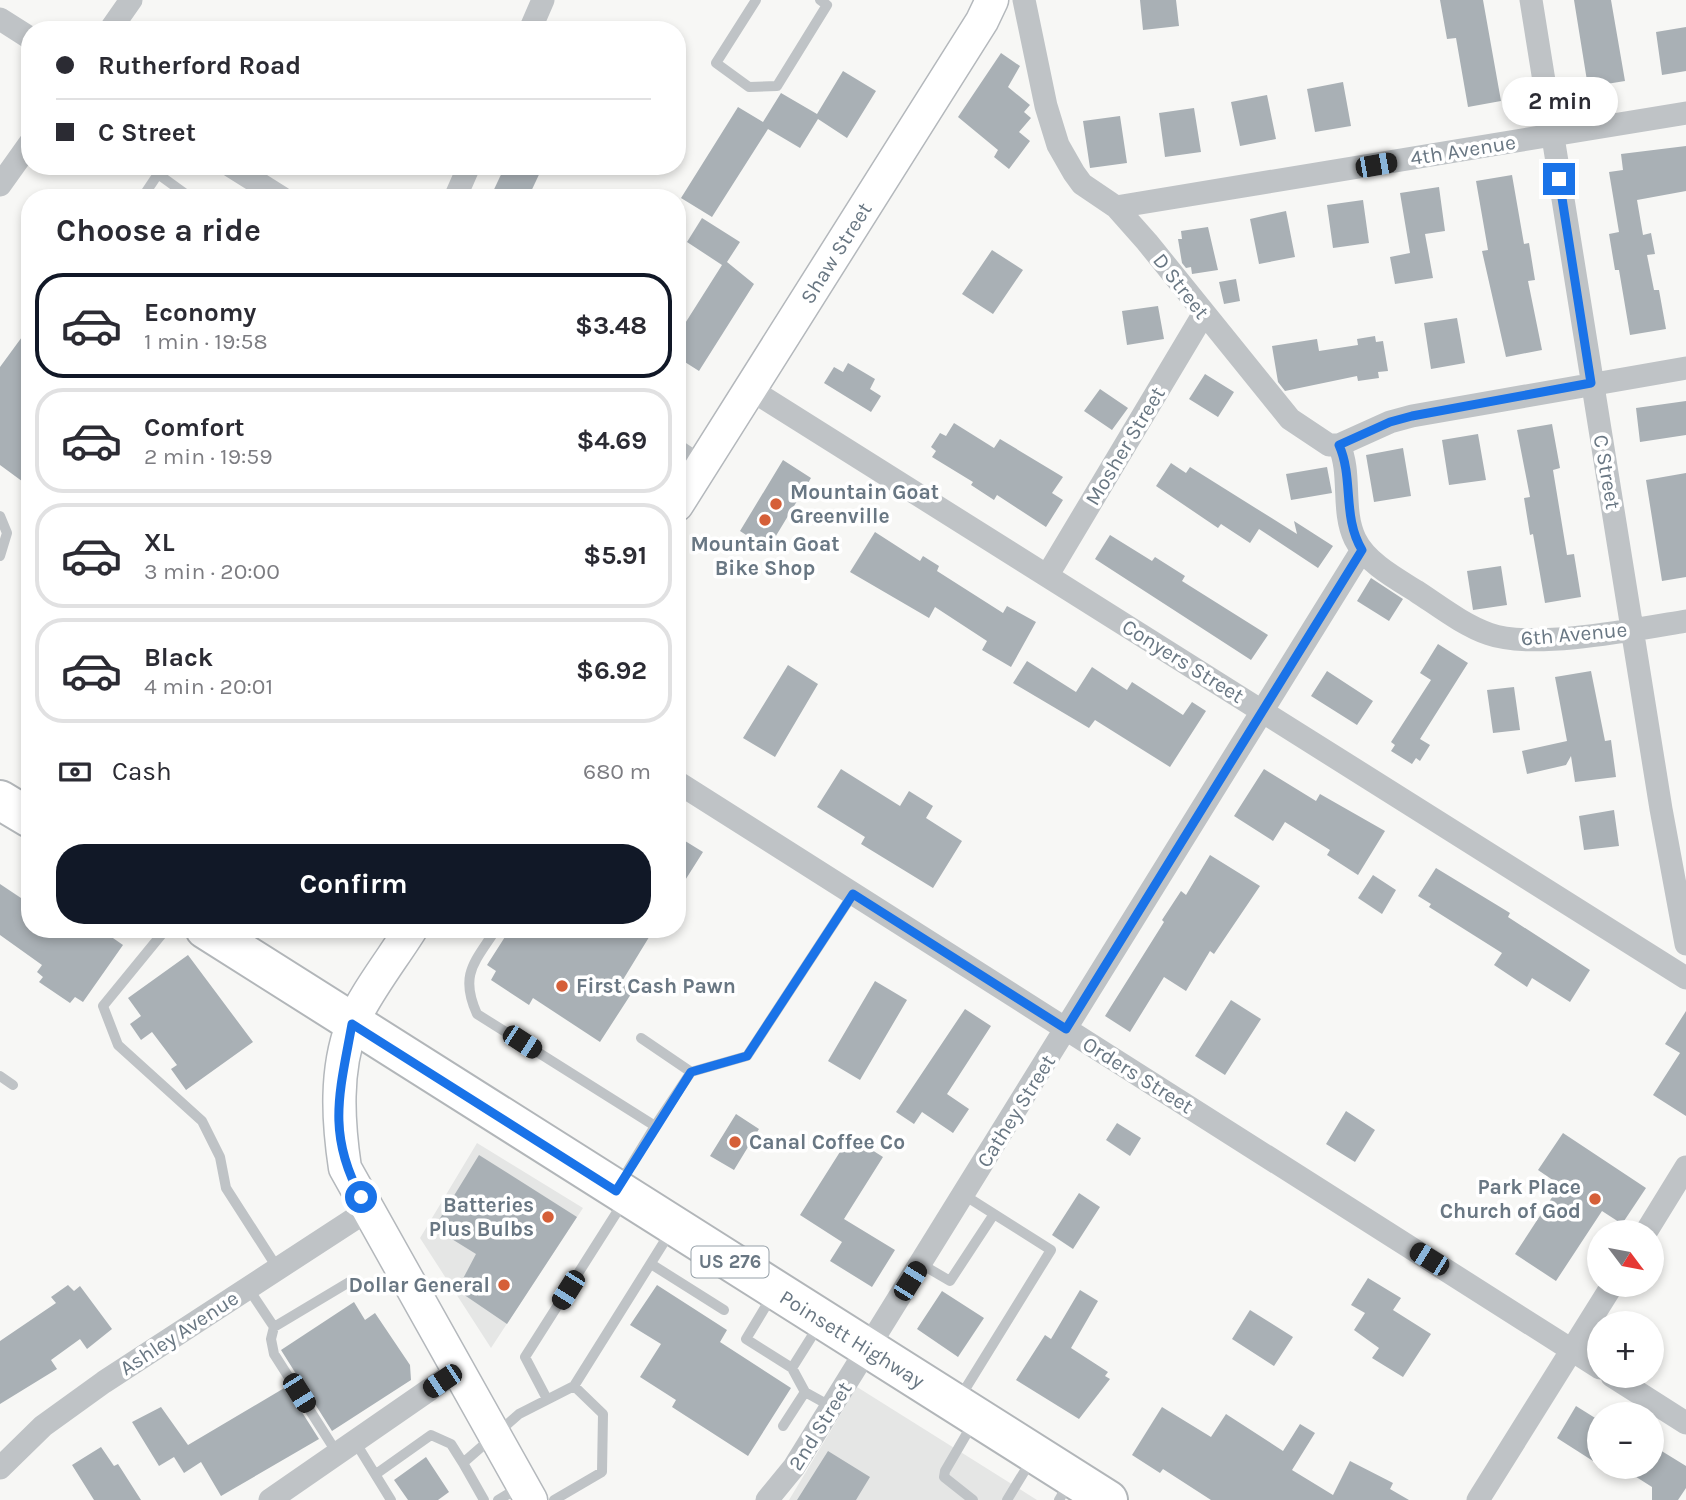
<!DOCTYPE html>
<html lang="en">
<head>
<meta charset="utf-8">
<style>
  body { margin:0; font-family:Karla,sans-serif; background:#f2f2f3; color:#2b2b33; height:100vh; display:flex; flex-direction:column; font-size:26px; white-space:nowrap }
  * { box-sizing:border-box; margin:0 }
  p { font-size:23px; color:#7c7c81 }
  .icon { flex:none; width:38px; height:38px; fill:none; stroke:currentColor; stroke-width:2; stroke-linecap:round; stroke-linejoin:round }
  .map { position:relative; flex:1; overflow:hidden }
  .panel { position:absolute; left:21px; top:189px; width:665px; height:749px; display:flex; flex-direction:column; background:#fff; border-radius:28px; box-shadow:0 4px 10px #0003 }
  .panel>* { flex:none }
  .guide { position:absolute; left:21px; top:21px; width:665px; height:154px; border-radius:28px; box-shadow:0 4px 10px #0003; display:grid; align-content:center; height:154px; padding:0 35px; background:#fff }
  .needle { width:46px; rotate:122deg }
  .fabs { position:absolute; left:1587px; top:1220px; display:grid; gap:14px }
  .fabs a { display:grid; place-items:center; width:77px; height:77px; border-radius:50%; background:#fff; box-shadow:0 4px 10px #0003; font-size:35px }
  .end { position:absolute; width:32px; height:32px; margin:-16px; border:9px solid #1a73e8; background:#fff; box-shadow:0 0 0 4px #fff }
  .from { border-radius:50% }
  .bubble { position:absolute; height:49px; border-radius:24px; background:#fff; box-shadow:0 4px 10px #0003; font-size:23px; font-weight:700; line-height:49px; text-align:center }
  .car { position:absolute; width:21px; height:42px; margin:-21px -10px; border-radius:9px; box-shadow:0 0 5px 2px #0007; background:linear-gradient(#222 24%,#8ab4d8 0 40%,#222 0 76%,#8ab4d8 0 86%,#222 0) }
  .guide b { display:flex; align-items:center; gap:24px; height:66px; font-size:26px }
  .guide b+b { border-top:2px solid #e1e1e2 }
  .guide i { width:18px; height:18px; background:#2b2b33 }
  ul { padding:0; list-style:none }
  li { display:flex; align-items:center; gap:21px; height:105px; margin:0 14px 10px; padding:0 21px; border:4px solid #e1e1e2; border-radius:28px }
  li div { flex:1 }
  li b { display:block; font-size:26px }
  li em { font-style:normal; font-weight:700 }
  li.active { border-color:#111827 }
  li>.icon { width:63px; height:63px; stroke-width:1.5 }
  h2 { padding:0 35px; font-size:32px; line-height:84px }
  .pay { display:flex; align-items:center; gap:18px; height:77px; padding:0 35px; font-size:26px }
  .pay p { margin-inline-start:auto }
  .action { display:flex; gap:14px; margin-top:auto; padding:14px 35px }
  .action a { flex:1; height:80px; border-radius:28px; background:#111827; color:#fff; font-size:28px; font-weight:700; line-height:80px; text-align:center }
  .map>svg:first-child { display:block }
</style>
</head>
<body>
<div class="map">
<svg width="1686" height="1500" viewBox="0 0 1686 1500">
  <rect width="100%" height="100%" fill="#f7f7f5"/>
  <!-- built -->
  <path fill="#e5e6e5" d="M477,1143L583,1208L491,1348L420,1238Z
    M857,1387L1037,1500H789Z"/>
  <!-- building -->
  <path fill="#a9b0b5" d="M1140,0H1176L1179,26L1143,30Z
    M1440,0H1483L1501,101L1468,107L1456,38L1447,39Z
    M1574,0H1611L1625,81L1588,87Z
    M1686,27V71L1662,75L1656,32Z
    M1001,53L1020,66L1008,87L1030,105L1024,112L1031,118L1019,132L1030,141L1009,169L994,157L998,150L958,117Z
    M843,71L876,91L847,138L818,119L800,148L768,129L712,217L681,198L738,107L763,122L781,93L817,114Z
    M1343,82L1351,126L1315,132L1307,89Z
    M1267,95L1276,139L1240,146L1231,102Z
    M1194,108L1201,152L1165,157L1159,113Z
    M1120,116L1127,163L1090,168L1083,121Z
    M1686,146V191L1637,200L1643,235L1651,233L1655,254L1647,255L1654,290H1659L1666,329L1630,335L1619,270H1615L1609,234L1619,232L1609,172L1623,170L1621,154Z
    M505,166H543L528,198H490Z
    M1512,175L1524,244L1529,243L1535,280L1528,281L1542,350L1506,357L1482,251L1488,250L1476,181Z
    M1439,187L1445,231L1425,234L1433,278L1395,284L1390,257L1410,253L1400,193Z
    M1363,200L1369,243L1333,248L1327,205Z
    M1286,211L1295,257L1259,264L1250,219Z
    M702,218L740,242L727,262L754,284L699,371L677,357V336L722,265L687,242Z
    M1208,227L1218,270L1192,274L1191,267L1186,268L1182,263L1178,239H1182L1181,231Z
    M992,250L1023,270L993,314L962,294Z
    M1236,279L1240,301L1224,304L1219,282Z
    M1158,306L1164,339L1127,345L1122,311Z
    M1457,318L1465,363L1431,369L1424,323Z
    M30,326V487L0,465V367Z
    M1375,336L1376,342L1383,341L1388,371L1378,372L1379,378L1358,381L1357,376L1285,391L1278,382L1272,346L1317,339L1319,351L1358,345L1357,339Z
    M848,363L875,379L870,389L881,396L871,412L824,383L834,367L843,372Z
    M1205,374L1234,392L1218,417L1189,399Z
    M1100,389L1128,408L1112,430L1084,411Z
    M1686,401V435L1640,442L1636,408Z
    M954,423L994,448L1000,439L1063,477L1052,493L1063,500L1046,527L997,495L994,500L971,485L973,482L932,457L936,451L931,447L940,433L946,436Z
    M1552,424L1560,468L1553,470L1567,555L1574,554L1581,597L1545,603L1533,534L1530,535L1524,498L1530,497L1517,430Z
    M1478,434L1486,480L1449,485L1442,440Z
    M1403,448L1411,496L1374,502L1366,455Z
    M783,460L811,478L768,549L740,531Z
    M1171,463L1186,473L1190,467L1297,534L1294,521L1333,546L1318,568L1259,529L1250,543L1221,524L1218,528L1156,486Z
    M1327,467L1332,493L1291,500L1286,474Z
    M1686,473V577L1662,581L1646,480Z
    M875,532L920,561L923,556L939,566L937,571L1003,613L1007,606L1036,622L1011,667L982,650L987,641L935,607L929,618L850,572Z
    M1110,535L1152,561L1155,557L1185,576L1182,581L1268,635L1251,660L1095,559Z
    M1501,566L1507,605L1473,610L1467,571Z
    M1371,578L1403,599L1389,621L1357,601Z
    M1438,644L1468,663L1420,739L1430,745L1420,761L1416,758L1412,764L1391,751L1395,745L1391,742L1431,680L1420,673Z
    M1027,661L1076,692L1092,667L1127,690L1132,682L1183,715L1192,702L1206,711L1170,767L1095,720L1089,728L1013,683Z
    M788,665L818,684L775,757L743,738Z
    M1327,671L1373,701L1357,725L1311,696Z
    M1591,671L1605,741L1611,740L1616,777L1575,782L1571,756L1566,765L1527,774L1522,751L1567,741L1555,677Z
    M1514,687L1520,730L1493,733L1487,690Z
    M841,769L900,806L909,791L933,806L926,818L962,841L933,888L861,844L865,837L817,807Z
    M1264,769L1316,801L1320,794L1385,831L1358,875L1327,855L1330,850L1285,822L1273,841L1234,816Z
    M1614,810L1619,846L1584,850L1579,816Z
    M677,836L703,852L677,893Z
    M1210,855L1260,886L1214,954L1210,951L1186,991L1164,977L1130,1032L1105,1016L1164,922L1162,920L1181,891L1186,895Z
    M1436,868L1510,913L1508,917L1590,970L1570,1002L1532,978L1527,987L1494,965L1502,953L1429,907L1431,904L1418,896Z
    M1373,875L1396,890L1382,914L1358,898Z
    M0,884L30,904V929H100L123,945L83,1002L75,997L70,1003L39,982L43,977L37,972L42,965L0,935Z
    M510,929H654L621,983L633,991L600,1042L533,998L529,1005L491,980L496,971L487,965Z
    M188,955L253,1042L186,1090L171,1069L177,1065L152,1032L141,1040L130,1024L141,1016L128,998Z
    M875,981L907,1000L860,1080L828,1061Z
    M1231,1000L1261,1019L1225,1075L1195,1056Z
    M965,1009L991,1026L947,1094L969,1109L953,1133L922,1112L914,1124L896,1112Z
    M1686,1011V1116L1653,1095L1680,1053L1665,1044Z
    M1346,1111L1375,1130L1355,1162L1326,1144Z
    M736,1114L759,1129L734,1170L710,1156Z
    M1117,1123L1141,1138L1130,1156L1106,1140Z
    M1563,1133L1646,1188L1622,1224L1602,1211L1556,1281L1515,1254L1560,1185L1538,1170Z
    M850,1136L883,1157L844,1219L895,1250L872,1287L830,1261L842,1242L800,1215Z
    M479,1155L577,1217L507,1324L457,1290L476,1254L434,1228Z
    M1079,1193L1100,1207L1073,1249L1052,1235Z
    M1368,1278L1401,1298L1393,1310L1431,1334L1403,1377L1372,1358L1379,1348L1354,1330L1365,1313L1351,1305Z
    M68,1285L74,1291L80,1286L112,1329L87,1349L80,1339L51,1360L57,1369L0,1404V1341L56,1303L51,1297Z
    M657,1285L727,1330L720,1342L791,1388L748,1456L672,1407L676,1400L640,1377L661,1344L630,1325Z
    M1080,1290L1098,1301L1071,1348L1108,1372L1105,1376L1110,1379L1079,1419L1016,1380L1045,1335L1051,1339Z
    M942,1291L984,1318L958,1357L917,1329Z
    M354,1302L365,1320L375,1313L410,1365L411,1380L332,1431L281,1350Z
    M1250,1310L1293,1337L1274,1366L1232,1339Z
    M286,1387L319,1439L221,1496L201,1462L184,1473L174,1457L159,1466L132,1422L161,1407L188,1445Z
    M1576,1406L1600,1421V1451L1593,1461L1557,1438Z
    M1162,1407L1211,1437L1226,1414L1283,1451L1300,1424L1315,1433L1292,1470L1333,1495L1350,1461L1393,1483L1390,1489L1409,1500H1211L1163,1469L1160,1473L1132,1455Z
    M101,1447L114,1466L118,1464L141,1500H94L72,1465Z
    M1660,1450L1686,1466V1488L1678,1500H1652V1487L1619,1466H1652Z
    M828,1451L870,1477L856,1500H797Z
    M426,1457L449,1492L438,1500H408L394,1480Z"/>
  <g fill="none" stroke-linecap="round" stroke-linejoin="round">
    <defs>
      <path id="secondary" d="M677,505L982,21L992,0
        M411,929C395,955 361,999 352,1025C335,1071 338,1121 345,1168L531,1500"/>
      <path id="highway" d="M0,800L30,818
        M205,929L1108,1500"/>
    </defs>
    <!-- secondary casing -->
    <use href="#secondary" stroke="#b4b8bc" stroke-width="35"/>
    <!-- highway casing -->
    <use href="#highway" stroke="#b2b6b9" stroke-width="42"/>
    <!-- lane -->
    <path stroke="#bfc3c6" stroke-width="10" d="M756,0L716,63L749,87L777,86L827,5L820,0
      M142,198L158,174L191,198
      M0,516L7,533L0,556
      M166,929L103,1006L118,1045L202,1121L220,1157L226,1188L278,1269
      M338,929H340
      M496,929C475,962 459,974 477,1014L655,1126L620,1183
      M641,1038L691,1072
      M0,1076L13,1085
      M655,1126L691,1072L747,1056L853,894
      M964,1195L994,1214
      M651,1264L724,1310
      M921,1264L950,1281L994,1214L1051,1250L959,1399
      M248,1288L274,1327L351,1281
      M772,1296L746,1339L792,1368L819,1325
      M274,1327L271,1339L274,1354L337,1453
      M805,1392L832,1407
      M547,1399L525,1357L624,1201
      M973,1423L945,1471L944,1477L973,1500
      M783,1426L805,1392L792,1368
      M354,1440L391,1500
      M463,1463L484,1500
      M376,1474L431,1435L451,1444L463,1463L519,1414L574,1386L671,1231
      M498,1500L520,1487
      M554,1500L602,1472L603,1414L574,1386
      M1007,1500L1032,1459
      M1059,1500L1069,1483"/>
    <!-- street -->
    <path stroke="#bfc3c6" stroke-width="23" d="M1024,0L1046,106L1058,145L1074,173L1082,184L1116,207L1147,242L1290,419L1329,445H1339
      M1531,0L1661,809L1686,944
      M0,19L30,38
      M110,30L131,0
      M530,30L543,0
      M231,166L282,198
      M0,185L30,143
      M455,198L469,166
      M1116,207L1686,113
      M750,389L1686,978
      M1339,445C1352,474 1341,510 1355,539C1366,562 1395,578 1416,591C1439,606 1463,625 1489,634C1533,650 1638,629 1686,621
      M1339,445L1390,422L1412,416L1686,368
      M677,451L701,467
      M1047,576L1203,315
      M677,782L1600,1368
      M1646,1232L1686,1167
      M1612,1376L1686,1423
      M0,1468L43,1426L104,1382L368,1210
      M270,1500L458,1370
      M767,1500L794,1467L1362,550
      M1478,1500L1613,1284"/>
    <!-- secondary -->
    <use href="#secondary" stroke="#fff" stroke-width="32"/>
    <!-- highway -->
    <use href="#highway" stroke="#fff" stroke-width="38"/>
  </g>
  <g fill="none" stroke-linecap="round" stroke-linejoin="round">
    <!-- route -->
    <path stroke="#1a73e8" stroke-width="9" d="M361,1197C326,1133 340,1091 352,1024L616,1191L691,1072L747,1056L853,894L1066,1029L1362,550C1342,517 1354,479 1339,445L1390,422L1412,416L1591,383L1559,179"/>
  </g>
  <!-- markers -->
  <g fill="#d55f38" stroke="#fff" stroke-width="2.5">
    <circle cx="776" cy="504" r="7"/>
    <circle cx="765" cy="520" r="7"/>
    <circle cx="562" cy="986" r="7"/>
    <circle cx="735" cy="1142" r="7"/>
    <circle cx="1595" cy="1199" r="7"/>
    <circle cx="548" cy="1217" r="7"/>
    <circle cx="504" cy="1285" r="7"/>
  </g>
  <g text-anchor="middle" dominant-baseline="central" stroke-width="7" stroke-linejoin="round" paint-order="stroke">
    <!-- shield labels -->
    <rect fill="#fff" stroke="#96a0a8" stroke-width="2" x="691.5" y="1246.5" width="77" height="31" rx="5"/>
    <g font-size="19" font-weight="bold" fill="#697783">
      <text x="730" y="1262">US 276</text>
    </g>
    <!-- street labels -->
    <g font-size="21" fill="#697783" stroke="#fff">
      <text transform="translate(1463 150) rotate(-9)">4th Avenue</text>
      <text transform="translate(836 253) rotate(-58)">Shaw Street</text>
      <text transform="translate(1181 286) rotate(52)">D Street</text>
      <text transform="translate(1125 446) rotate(-59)">Mosher Street</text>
      <text transform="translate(1607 472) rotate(80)">C Street</text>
      <text transform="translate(1574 634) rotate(-5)">6th Avenue</text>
      <text transform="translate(1183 661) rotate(32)">Conyers Street</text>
      <text transform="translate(1138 1075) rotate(32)">Orders Street</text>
      <text transform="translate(1016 1111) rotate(-58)">Cathey Street</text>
      <text transform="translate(179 1333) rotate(-33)">Ashley Avenue</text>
      <text transform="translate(852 1339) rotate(32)">Poinsett Highway</text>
      <text transform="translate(820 1426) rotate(-58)">2nd Street</text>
    </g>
    <!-- poi labels -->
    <g font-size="21" font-weight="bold" fill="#697783" stroke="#fff" text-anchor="start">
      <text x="790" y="492">Mountain Goat<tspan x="790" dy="24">Greenville</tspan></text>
      <text x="765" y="544" text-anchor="middle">Mountain Goat<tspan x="765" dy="24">Bike Shop</tspan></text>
      <text x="576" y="986">First Cash Pawn</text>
      <text x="749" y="1142">Canal Coffee Co</text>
      <text x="1581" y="1187" text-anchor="end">Park Place<tspan x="1581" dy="24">Church of God</tspan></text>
      <text x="534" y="1205" text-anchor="end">Batteries<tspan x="534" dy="24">Plus Bulbs</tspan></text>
      <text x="490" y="1285" text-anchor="end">Dollar General</text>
    </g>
  </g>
</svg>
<div class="fabs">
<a><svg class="needle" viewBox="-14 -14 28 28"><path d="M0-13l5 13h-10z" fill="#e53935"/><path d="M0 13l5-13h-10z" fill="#7c7c81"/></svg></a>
<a>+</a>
<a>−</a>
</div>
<i class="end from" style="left:361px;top:1197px"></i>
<i class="end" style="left:1559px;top:179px"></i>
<div class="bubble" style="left:1502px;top:77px;width:116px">2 min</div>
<i class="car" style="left:1376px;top:165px;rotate:80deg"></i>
<i class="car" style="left:522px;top:1042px;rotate:123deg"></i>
<i class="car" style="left:1429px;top:1259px;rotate:302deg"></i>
<i class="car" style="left:910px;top:1281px;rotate:32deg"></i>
<i class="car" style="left:568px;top:1290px;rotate:212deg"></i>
<i class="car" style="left:442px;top:1381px;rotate:236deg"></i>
<i class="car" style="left:299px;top:1393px;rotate:148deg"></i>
<div class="guide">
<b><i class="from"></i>Rutherford Road</b>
<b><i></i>C Street</b>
</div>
<section class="panel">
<h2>Choose a ride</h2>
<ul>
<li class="active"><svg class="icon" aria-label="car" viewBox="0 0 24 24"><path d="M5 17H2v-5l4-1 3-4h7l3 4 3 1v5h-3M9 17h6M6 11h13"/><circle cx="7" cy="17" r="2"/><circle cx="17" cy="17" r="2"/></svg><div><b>Economy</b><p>1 min · 19:58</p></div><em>$3.48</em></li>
<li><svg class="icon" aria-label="car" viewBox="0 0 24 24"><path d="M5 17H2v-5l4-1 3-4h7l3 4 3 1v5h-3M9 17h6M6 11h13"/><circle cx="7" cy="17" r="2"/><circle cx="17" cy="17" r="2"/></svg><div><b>Comfort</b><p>2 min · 19:59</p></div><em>$4.69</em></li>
<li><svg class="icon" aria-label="car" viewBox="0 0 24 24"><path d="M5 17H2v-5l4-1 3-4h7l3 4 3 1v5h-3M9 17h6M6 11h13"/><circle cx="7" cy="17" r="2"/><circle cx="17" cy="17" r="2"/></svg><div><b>XL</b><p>3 min · 20:00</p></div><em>$5.91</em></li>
<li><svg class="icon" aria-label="car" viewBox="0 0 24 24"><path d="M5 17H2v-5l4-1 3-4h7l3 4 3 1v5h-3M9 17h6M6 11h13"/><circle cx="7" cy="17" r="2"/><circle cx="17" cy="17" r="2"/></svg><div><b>Black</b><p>4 min · 20:01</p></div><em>$6.92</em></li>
</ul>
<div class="pay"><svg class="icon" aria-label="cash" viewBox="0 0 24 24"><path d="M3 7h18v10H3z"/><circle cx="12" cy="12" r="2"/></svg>Cash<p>680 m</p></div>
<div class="action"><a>Confirm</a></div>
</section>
</div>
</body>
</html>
